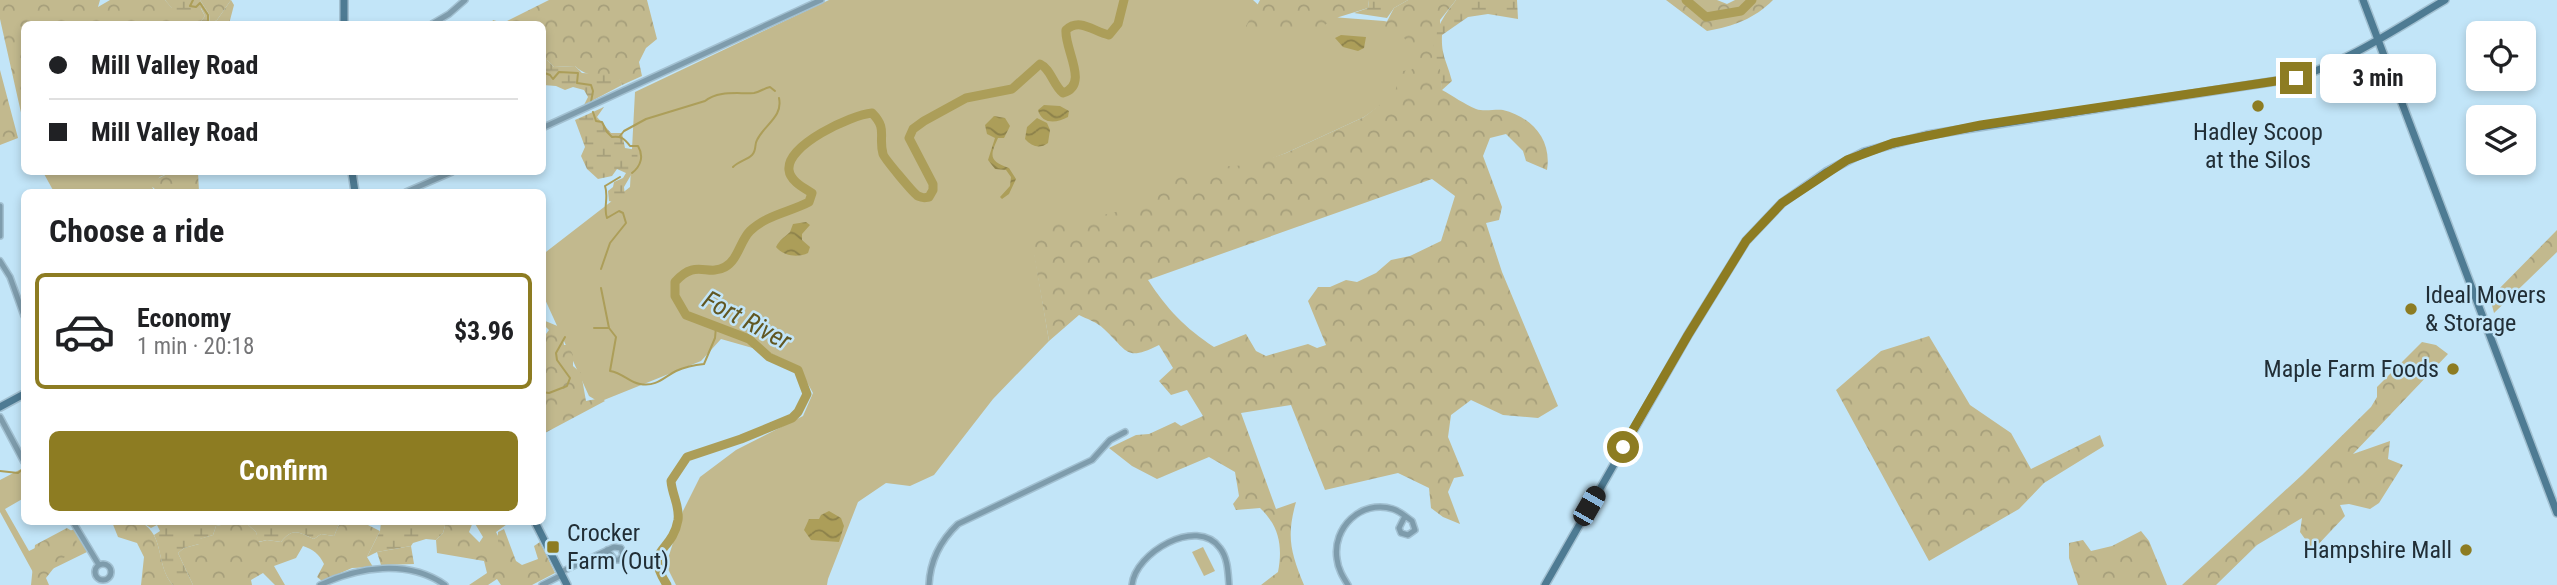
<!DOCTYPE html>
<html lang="en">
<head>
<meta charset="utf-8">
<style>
  body { margin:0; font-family:"Roboto Condensed",sans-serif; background:#f6f6f6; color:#202124; height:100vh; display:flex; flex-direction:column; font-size:26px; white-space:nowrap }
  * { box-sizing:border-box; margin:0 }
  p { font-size:23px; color:#757577 }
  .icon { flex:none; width:38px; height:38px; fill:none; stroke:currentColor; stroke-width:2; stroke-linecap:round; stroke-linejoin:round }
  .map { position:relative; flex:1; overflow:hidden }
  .side { position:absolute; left:21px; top:189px; width:525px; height:336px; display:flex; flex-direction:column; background:#fff; border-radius:10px; box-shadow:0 4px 10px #0003 }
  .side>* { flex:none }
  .hud { position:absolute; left:21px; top:21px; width:525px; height:154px; border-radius:10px; box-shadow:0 4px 10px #0003; display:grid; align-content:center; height:154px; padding:0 28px; background:#fff }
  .tools { position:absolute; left:2466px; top:21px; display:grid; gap:14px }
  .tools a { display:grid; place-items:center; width:70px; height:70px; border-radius:10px; background:#fff; box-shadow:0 4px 10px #0003; font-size:35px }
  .end { position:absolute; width:32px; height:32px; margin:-16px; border:9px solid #8d7c22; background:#fff; box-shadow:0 0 0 4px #fff }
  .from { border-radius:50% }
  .bubble { position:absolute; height:49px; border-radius:10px; background:#fff; box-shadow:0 4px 10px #0003; font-size:23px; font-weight:700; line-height:49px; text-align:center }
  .car { position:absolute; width:21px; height:42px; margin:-21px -10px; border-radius:9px; box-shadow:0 0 5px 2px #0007; background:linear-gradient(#222 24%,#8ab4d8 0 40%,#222 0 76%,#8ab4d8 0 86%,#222 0) }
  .hud b { display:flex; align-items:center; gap:24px; height:66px; font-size:26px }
  .hud b+b { border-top:2px solid #e0e0e0 }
  .hud i { width:18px; height:18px; background:#202124 }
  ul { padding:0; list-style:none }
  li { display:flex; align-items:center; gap:21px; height:116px; margin:0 14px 10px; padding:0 14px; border:4px solid transparent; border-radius:10px }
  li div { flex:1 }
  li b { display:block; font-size:26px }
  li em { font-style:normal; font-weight:700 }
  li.on { border-color:#8d7c22 }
  li>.icon { width:63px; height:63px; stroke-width:1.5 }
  h2 { padding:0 28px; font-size:32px; line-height:84px }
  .primary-button { display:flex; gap:14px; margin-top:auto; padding:14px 28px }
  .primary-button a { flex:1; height:80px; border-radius:10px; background:#8d7c22; color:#fff; font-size:28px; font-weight:700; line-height:80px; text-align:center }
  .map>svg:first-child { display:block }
</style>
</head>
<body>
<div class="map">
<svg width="2557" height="585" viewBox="0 0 2557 585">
  <defs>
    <pattern id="forest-crowns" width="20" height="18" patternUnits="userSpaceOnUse" patternTransform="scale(1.75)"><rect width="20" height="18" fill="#c2b98e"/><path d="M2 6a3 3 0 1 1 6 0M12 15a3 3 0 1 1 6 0" fill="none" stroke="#a69f7b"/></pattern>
    <pattern id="wetland-marsh" width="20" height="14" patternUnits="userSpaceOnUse" patternTransform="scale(1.75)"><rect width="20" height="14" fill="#c2b98e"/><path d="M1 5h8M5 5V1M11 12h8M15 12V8" fill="none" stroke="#a69f7b"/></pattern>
    <pattern id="water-waves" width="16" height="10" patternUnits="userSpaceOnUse" patternTransform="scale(1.75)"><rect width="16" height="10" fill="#ac9e59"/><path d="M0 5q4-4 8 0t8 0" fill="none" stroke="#8c814a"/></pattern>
  </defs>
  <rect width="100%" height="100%" fill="#c2e5f8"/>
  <!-- green -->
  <path fill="#c2b98e" d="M829,0H1253L1266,12L1384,21L1408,26L1426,73L1364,117L1286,153L1034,251L1049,341L993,399L934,475L910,486L886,483L858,502L828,579L827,585H676L666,565L683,511L700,477L736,450L803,416L813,393L798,366L770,353L721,339L701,361L599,402L589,396L543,295L542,255L630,187L635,92Z
    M43,172H171L160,177L151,186L156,192H54Z
    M23,468L24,498L5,509L29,551L74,529L87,552L42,574L40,585L0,512V480Z
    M474,522H510L496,532L515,569L503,585L479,543L483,537Z
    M1203,547L1215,571L1204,576L1192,552Z"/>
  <!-- forest -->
  <path fill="url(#forest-crowns)" fill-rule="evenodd" d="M0,0H100L98,7L110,0H165L172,8L200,7L205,16L199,24H24V126L0,19Z
    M200,0H231L217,20L210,24L209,14Z
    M549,0H647L657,39L646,48L639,62L642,76L622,85L617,75C602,75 587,78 575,66L554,67L547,60H543L542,24H491L493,20L503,23Z
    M1260,0H1369L1368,8L1339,17L1319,28L1301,22L1282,36L1274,30H1259L1246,44V26Z
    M1408,0H1456L1440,20L1442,90C1453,96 1464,104 1476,109C1484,112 1495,109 1503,110C1532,117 1552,140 1547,170L1526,161L1523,151L1506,134L1490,138L1483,156L1502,207L1499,220L1486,223L1502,272L1558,406L1538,418L1503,415L1471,400L1451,415L1448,437L1464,476L1454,478L1448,492L1460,524L1443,517L1431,508L1429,488L1398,473L1325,490L1291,405L1241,413L1276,509L1296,502C1286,537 1291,553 1304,585H1261L1278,572C1283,546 1279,526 1260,508L1236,510L1233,504L1239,496L1235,472L1209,457L1157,479L1132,466L1109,448L1136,435L1149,434L1175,422L1181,426L1203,416L1187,390L1171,395L1159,381L1173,368L1159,345C1125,362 1128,351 1104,329C1097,322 1087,319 1079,315L1049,341L1032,243L1034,224L1045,234L1049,214L1065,224L1141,206L1150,198L1161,180L1214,167L1251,165L1286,153L1364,117L1394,94L1402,71L1411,70L1421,62L1400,32L1381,33L1394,8ZM1432,179L1455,196L1441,241L1410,256L1391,260L1376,273L1357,282L1346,280L1330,287H1318L1308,301L1326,345L1317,348L1308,344L1266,356L1256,351L1246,334L1214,347C1185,328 1167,309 1148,280Z
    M1666,0H1717L1727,4L1735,0H1773C1754,19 1734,26 1707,31Z
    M0,70L18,138L0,145Z
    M171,172H198L199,192H156L154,188L148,186L147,184Z
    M2557,230V252L2494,313L2490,298Z
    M543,320L567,330L563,337L564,345H568L573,355V366L581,373L586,401L601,398L605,401L543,434V338L549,330L543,324Z
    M1929,336L1970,405L2011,433L2031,469L2100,435L2104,446L2044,483L2019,509L1929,561L1836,390L1881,351Z
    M2422,342L2436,345L2448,354L2353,454L2390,441L2388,459L2403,465L2379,503L2370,509L2349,504L2340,505L2345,516L2313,550L2300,532L2302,518L2257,545L2216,585H2182L2302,475L2371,407L2377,397V387Z
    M112,522H129L130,525L141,522C166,537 155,565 173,585H141L144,557L137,543L118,537Z
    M236,522H245L256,532L259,542L267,540L281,542C293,527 298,532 314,539L321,534L334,536L340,522H362L380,531L367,557L373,567L352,568L322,581L317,577L324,564C319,554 314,550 303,546L296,558L274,566L285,585H275L263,573L251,580L252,585H193L178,553L184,548L199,544V539L213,535L216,526Z
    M446,522H473L469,532L489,552L498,547V532L504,529L516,561L522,565L538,559L534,546L540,542L555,573L532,585H501L497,579L488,585H469L487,573L484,561L437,553L436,540L443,533Z
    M67,528L75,533L78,549L60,560L46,578L49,585H31L35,545Z
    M2141,531L2149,541L2167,585H2078L2069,558V543L2083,540L2091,551L2112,546Z
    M411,546L414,564L381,565L377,552Z"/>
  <!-- wetland -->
  <path fill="url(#wetland-marsh)" d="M165,0H200L209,14L210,24L217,20L231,0L234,5L229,24H199L205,16L201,8L196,14L181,19Z
    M1369,0H1408L1394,8L1387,18L1354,13L1368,8Z
    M1456,0H1517L1518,19L1488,14L1468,17L1442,35C1441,56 1447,61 1452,81L1442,90L1440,69L1432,62C1434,33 1438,23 1456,0Z
    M543,60H547L554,67L575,66L582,73L618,75L622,85L584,105L588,97L584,90L573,87L565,90L556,86L543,85Z
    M604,107L597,117L611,133H622L625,148L637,150L638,163L624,187L626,206L609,201L608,191L613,187L614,182L623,178L626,173L617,169L612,176L598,179L587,169L581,156L585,147L575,120Z
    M141,522H236L216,526L213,535L200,539L199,544L184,548L178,553L193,585H173C160,571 162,551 154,535L160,531L157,525L151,528Z
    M245,522H340L334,536L321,534L314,539C298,532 293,527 281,542L267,540L258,542L256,532Z
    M381,522H446L443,533L436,540L426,539L413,543L411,546L377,552L367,557L380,531Z"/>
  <!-- water -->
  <path fill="url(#water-waves)" d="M1341,35L1366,37L1364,48L1358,51L1343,47L1335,38Z
    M1044,105L1060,106L1069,111L1068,117C1057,123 1042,125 1038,110Z
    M994,116L1005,118L1010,126L1004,138H998C989,157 990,161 1009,168L1016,179L1009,194L1002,199L1000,197L1010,186L1011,177L1006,170L995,169L988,160L995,138L987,134L985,125Z
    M1037,118L1047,123L1050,130L1048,143C1040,149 1032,147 1025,139L1027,127Z
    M806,222L810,225L802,234V240L810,247L808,253C798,258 783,256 776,247C780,239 784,238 790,232L793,224Z
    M829,511L841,518L844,526L839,542L811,540L804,530L809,519H819L821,515Z"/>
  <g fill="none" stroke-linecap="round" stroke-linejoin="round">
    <!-- stream -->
    <path stroke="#ac9e59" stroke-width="2" d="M193,0L190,6L196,7L200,3L208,15V21L204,24
      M542,72L550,75L553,79L559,72L578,73L577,83L591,85L593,91L591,102
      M593,112L596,121L602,122L607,132L612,137C621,136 624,138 630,146H638C644,156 641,166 632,173
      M620,136L624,131L646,119L705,101C718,90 738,94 754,93C760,92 764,88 770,87L775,91
      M733,167C739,161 747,160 752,155C757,150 754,145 757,140C765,124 783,117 779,98
      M601,269L610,243L626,223L623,213L619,211L607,218C603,208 609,197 605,186L620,177
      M601,288L609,328
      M594,328H609L616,337L610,371C623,373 630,383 640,384C657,387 664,377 676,371C685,367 694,365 704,364L715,338L716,327
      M542,392L549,393L567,386L570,378L557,360L556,353L565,337
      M0,471L18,473L23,469
      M372,522L374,524L405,522"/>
    <!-- river -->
    <path stroke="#ac9e59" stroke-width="9" d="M1686,0L1706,17L1741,11L1752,0
      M667,585C643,547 672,554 678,520C680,506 672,495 671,481L687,457L741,439L792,418L798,412L807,394L798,370L769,357L749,339L686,315L675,296V282C696,258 707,277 725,267C738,260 740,241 750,231C766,215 790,212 809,202L812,193C804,188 790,181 789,170C786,145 851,115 872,113C888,129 878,136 883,154C884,158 914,194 918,196C923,198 924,198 929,197L933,190V184L909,138L913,129L924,121L966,98L1012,89L1040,64C1051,69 1053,85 1063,93C1090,85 1064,49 1066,30C1080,17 1094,32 1109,35L1118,24L1124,0"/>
    <defs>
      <path id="street" d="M432,24L449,14L465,0
        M542,128L821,0
        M406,192L452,172
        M0,206V236
        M0,261L10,277L24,316
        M0,417L24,462
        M73,522L99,565
        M95 572a8 8 0 1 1 16 0a8 8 0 1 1-16 0Z
        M561,572L614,547L621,548L623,555L619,560H615L607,550
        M320,585C358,567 408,559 445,585
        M542,585L562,575
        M929,585C930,560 940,541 958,524L1092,460L1110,440L1125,432
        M1132,585C1135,553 1197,516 1220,548C1228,558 1228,573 1229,585
        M1348,585C1343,577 1338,569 1337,559C1332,528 1361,499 1393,509C1400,511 1406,517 1412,521L1415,530L1408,535L1401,533L1399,528L1405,516"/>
      <path id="secondary" d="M2363,0L2557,513
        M344,24V0
        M352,172L355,192
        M0,407L24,394
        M535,522L567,585
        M1545,585L1688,335L1746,241L1782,203L1826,172L1864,152L1927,135L2296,78C2349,61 2397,28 2445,0"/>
    </defs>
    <!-- street casing -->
    <use href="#street" stroke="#a2c0d1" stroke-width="8"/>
    <!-- secondary casing -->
    <use href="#secondary" stroke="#a2c0d1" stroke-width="10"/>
    <!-- street -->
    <use href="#street" stroke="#7e9cac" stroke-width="5"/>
    <!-- secondary -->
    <use href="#secondary" stroke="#4e7b93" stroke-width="7"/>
  </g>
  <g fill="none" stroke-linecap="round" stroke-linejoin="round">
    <!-- route -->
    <path stroke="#8d7c22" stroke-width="9" d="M1623,447L1688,335L1746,241L1782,203L1847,160L1893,143L1981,125L2296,78"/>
  </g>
  <!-- markers -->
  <g fill="#8d7c22" stroke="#c2e5f8" stroke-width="2.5">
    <circle cx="2258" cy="106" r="7"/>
    <circle cx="2411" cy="309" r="7"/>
    <circle cx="2453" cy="369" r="7"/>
    <rect x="546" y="540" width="14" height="14" rx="3.5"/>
    <circle cx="2466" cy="550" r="7"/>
  </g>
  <g text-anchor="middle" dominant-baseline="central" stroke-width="5" stroke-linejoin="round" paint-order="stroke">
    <!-- poi labels -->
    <g font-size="24" fill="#212e36" stroke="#c2e5f8" text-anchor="start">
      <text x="2258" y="132" text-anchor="middle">Hadley Scoop<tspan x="2258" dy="28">at the Silos</tspan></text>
      <text x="2425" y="295">Ideal Movers<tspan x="2425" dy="28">&amp; Storage</tspan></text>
      <text x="2439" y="369" text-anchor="end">Maple Farm Foods</text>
      <text x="567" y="533">Crocker<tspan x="567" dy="28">Farm (Out)</tspan></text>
      <text x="2452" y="550" text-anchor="end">Hampshire Mall</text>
    </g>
    <!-- water labels -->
    <g font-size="26" font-style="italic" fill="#615722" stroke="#c2e5f8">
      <text transform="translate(747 320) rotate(28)">Fort River</text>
    </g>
  </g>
</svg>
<div class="tools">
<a><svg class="icon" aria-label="locate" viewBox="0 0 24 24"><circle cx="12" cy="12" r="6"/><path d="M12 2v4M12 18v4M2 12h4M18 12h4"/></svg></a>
<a><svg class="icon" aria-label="layers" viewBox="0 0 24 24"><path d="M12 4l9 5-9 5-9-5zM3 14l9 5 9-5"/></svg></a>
</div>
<i class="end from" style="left:1623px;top:447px"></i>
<i class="end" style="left:2296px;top:78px"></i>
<div class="bubble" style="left:2320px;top:54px;width:116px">3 min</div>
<i class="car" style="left:1589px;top:506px;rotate:30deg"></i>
<div class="hud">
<b><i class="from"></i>Mill Valley Road</b>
<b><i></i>Mill Valley Road</b>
</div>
<section class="side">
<h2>Choose a ride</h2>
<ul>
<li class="on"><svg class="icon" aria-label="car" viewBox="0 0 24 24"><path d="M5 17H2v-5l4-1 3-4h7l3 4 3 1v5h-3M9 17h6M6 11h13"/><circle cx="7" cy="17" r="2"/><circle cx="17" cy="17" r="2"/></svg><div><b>Economy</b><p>1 min · 20:18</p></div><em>$3.96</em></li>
</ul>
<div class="primary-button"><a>Confirm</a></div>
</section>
</div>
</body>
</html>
